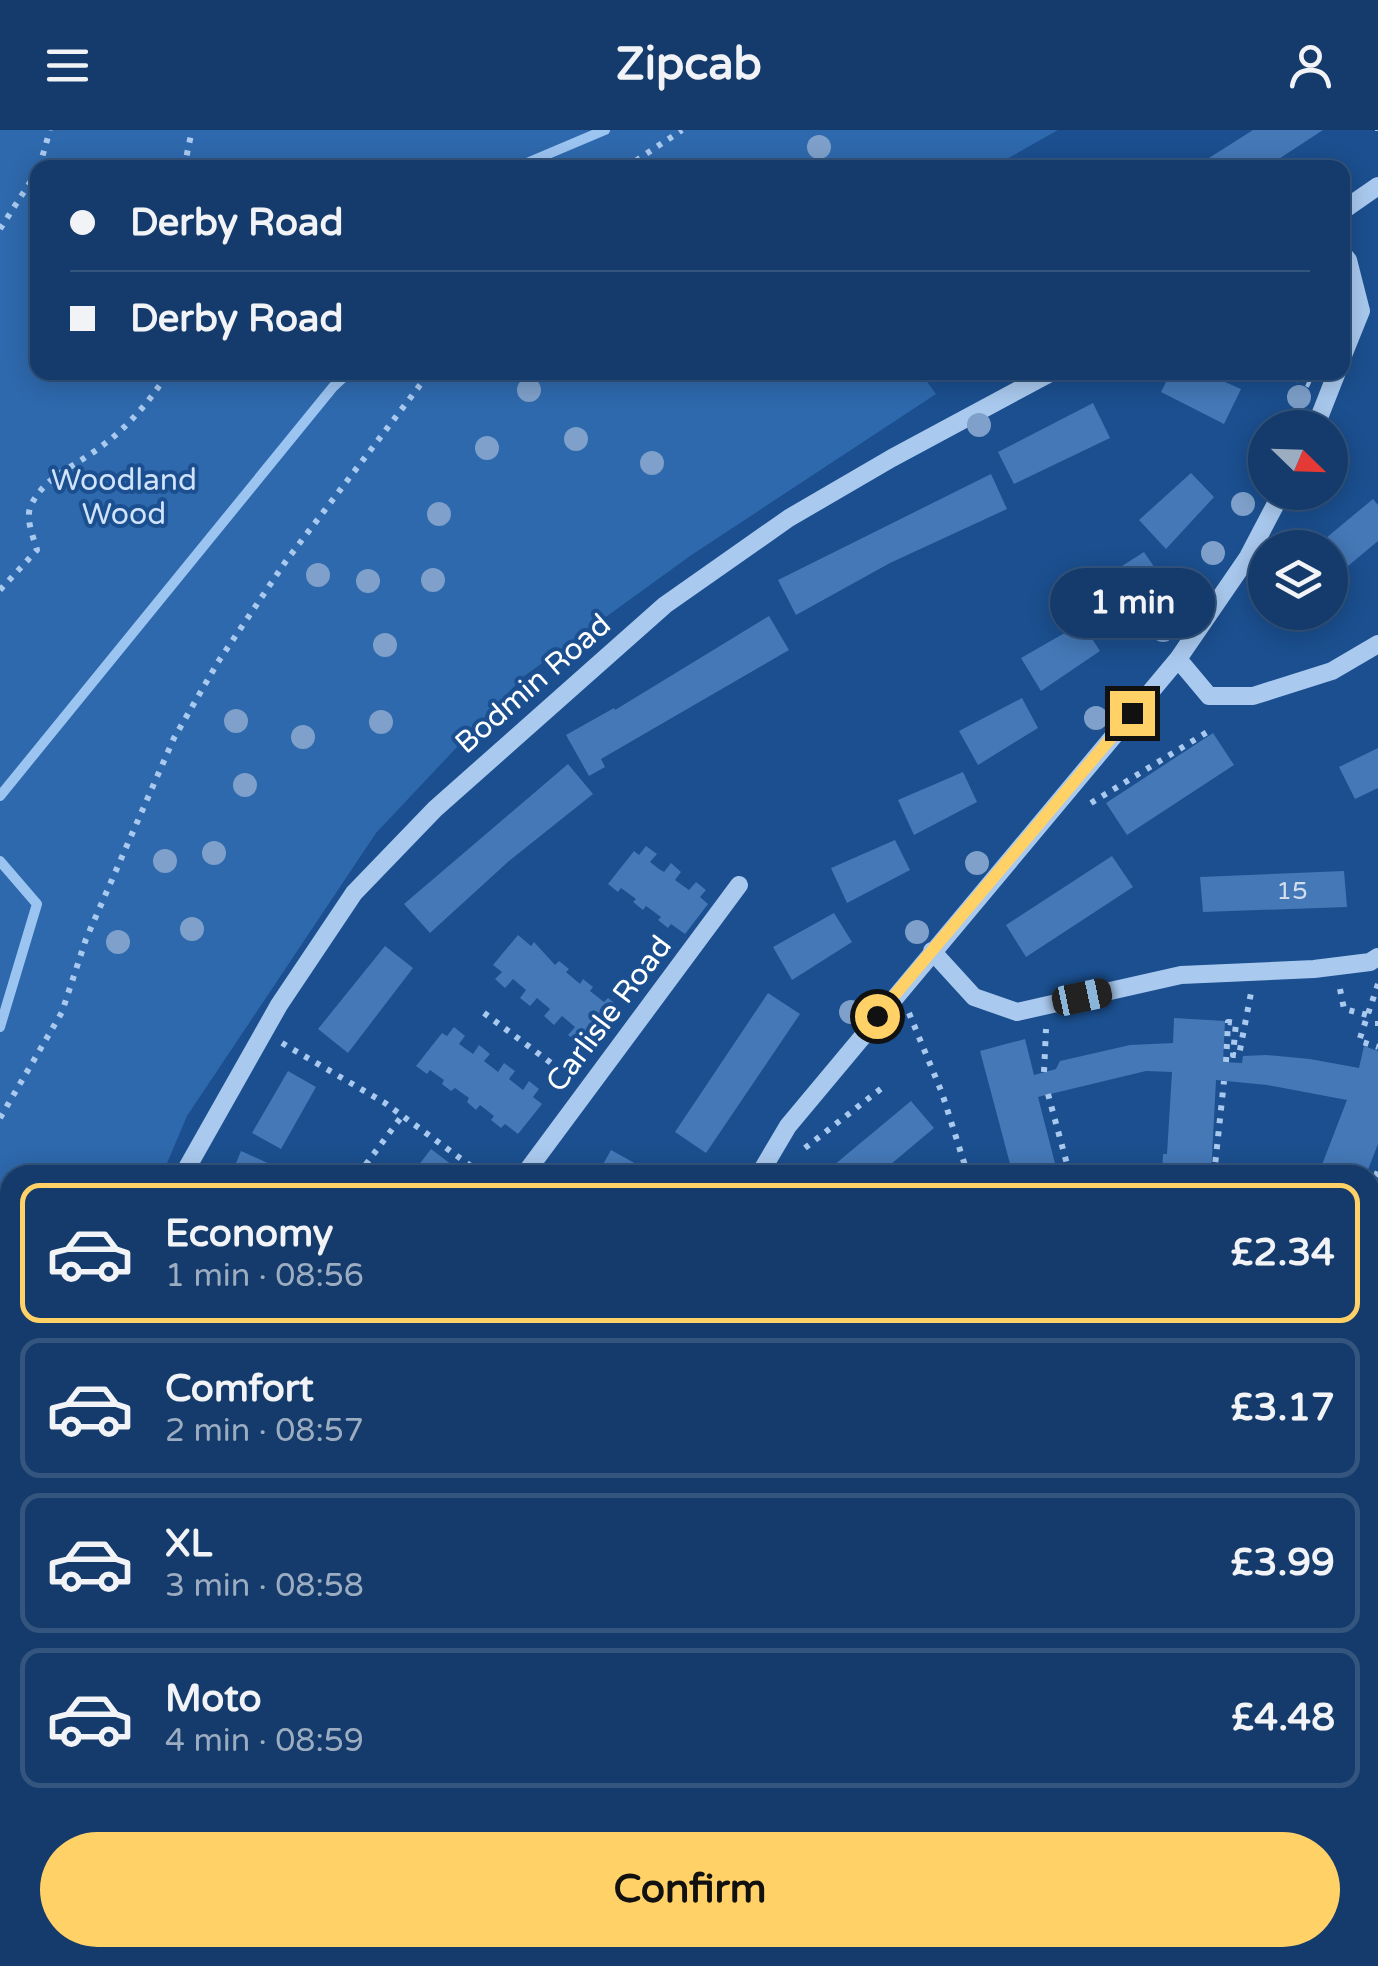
<!DOCTYPE html>
<html lang="en">
<head>
<meta charset="utf-8">
<style>
  body { margin:0; font-family:"Varela Round",sans-serif; background:#214673; color:#f1f3f6; height:100vh; display:flex; flex-direction:column; font-size:38px; white-space:nowrap }
  * { box-sizing:border-box; margin:0 }
  p { font-size:32px; color:#9dadc1 }
  .icon { flex:none; width:55px; height:55px; fill:none; stroke:currentColor; stroke-width:2; stroke-linecap:round; stroke-linejoin:round }
  .map { position:relative; flex:1; overflow:hidden }
  .details { position:absolute; left:0px; top:1035px; width:1380px; height:802px; display:flex; flex-direction:column; background:#143b6b; border-radius:30px 30px 0 0; box-shadow:0 5px 25px #0003,0 0 0 2px #33557e }
  .details>* { flex:none }
  .banner { position:absolute; left:30px; top:30px; width:1320px; height:220px; border-radius:20px; box-shadow:0 5px 25px #0003,0 0 0 2px #33557e; display:grid; align-content:center; height:220px; padding:0 40px; background:#143b6b }
  .needle { width:65px; rotate:113deg }
  .fabs { position:absolute; left:1248px; top:280px; display:grid; gap:20px }
  .fabs a { display:grid; place-items:center; width:100px; height:100px; border-radius:50%; background:#143b6b; box-shadow:0 5px 25px #0003,0 0 0 2px #33557e; font-size:50px }
  .end { position:absolute; width:45px; height:45px; margin:-22px; border:12px solid #ffd166; background:#111; box-shadow:0 0 0 5px #111 }
  .from { border-radius:50% }
  .bubble { position:absolute; height:70px; border-radius:35px; background:#143b6b; box-shadow:0 5px 25px #0003,0 0 0 2px #33557e; font-size:32px; font-weight:700; line-height:70px; text-align:center }
  .car { position:absolute; width:30px; height:60px; margin:-30px -15px; border-radius:12px; box-shadow:0 0 8px 2px #0007; background:linear-gradient(#222 24%,#8ab4d8 0 40%,#222 0 76%,#8ab4d8 0 86%,#222 0) }
  .banner b { display:flex; align-items:center; gap:35px; height:95px; font-size:38px }
  .banner b+b { border-top:2px solid #33557e }
  .banner i { width:25px; height:25px; background:#f1f3f6 }
  ul { padding:18px 0 0; list-style:none }
  li { display:flex; align-items:center; gap:30px; height:140px; margin:0 20px 15px; padding:0 20px; border:5px solid #33557e; border-radius:20px }
  li div { flex:1 }
  li b { display:block; font-size:38px }
  li em { font-style:normal; font-weight:700 }
  li.on { border-color:#ffd166 }
  li>.icon { width:90px; height:90px; stroke-width:1.5 }
  .cta { display:flex; gap:20px; margin-top:auto; padding:20px 40px }
  .cta a { flex:1; height:115px; border-radius:60px; background:#ffd166; color:#111; font-size:40px; font-weight:700; line-height:115px; text-align:center }
  header { display:flex; justify-content:space-between; align-items:center; height:130px; padding:0 40px; background:#143b6b; font-size:45px; font-weight:700 }
  .map>svg:first-child { display:block }
</style>
</head>
<body>
<header><svg class="icon" aria-label="menu" viewBox="0 0 24 24"><path d="M4 6h16M4 12h16M4 18h16"/></svg>Zipcab<svg class="icon" aria-label="person" viewBox="0 0 24 24"><circle cx="12" cy="8" r="4"/><path d="M4 21q1-7 8-7t8 7"/></svg></header>
<div class="map">
<svg width="1378" height="1836" viewBox="0 0 1378 1836">
  <rect width="100%" height="100%" fill="#1b4f8f"/>
  <!-- green -->
  <path fill="#2e69ad" d="M0,0H1058L991,38H38V242H920L936,264L690,426L523,547L376,703L187,986L162,1045H10V1118L0,1114Z"/>
  <g fill="none" stroke-linecap="round" stroke-linejoin="round">
    <!-- stream -->
    <path stroke="#9cc4f0" stroke-width="10" d="M515,38L605,0
      M0,666L333,257L349,242
      M0,731L37,774L0,897"/>
  </g>
  <!-- building -->
  <path fill="#4478b7" d="M1253,0H1323L1265,38H1209L1206,32L1209,28Z
    M1171,242H1202L1241,259L1224,294L1161,262Z
    M1093,273L1110,308L1014,354L998,322Z
    M1191,343L1214,367L1166,419L1139,390Z
    M991,344L1007,379L890,433L796,485L778,450Z
    M1373,369L1378,375V411L1342,441L1330,426V418H1323L1320,413Z
    M1144,422L1163,450L1106,492L1084,460Z
    M769,486L789,520L601,629L605,637L589,646L566,605L614,578L615,580Z
    M1082,493L1100,521L1041,561L1021,528Z
    M1022,568L1038,598L978,635L959,601Z
    M1213,603L1234,635L1127,705L1106,673Z
    M1378,618V658L1355,669L1339,637Z
    M568,634L593,664L509,731L430,803L404,774Z
    M963,642L977,672L914,705L898,670Z
    M895,710L910,740L847,773L831,738Z
    M646,716L657,724L650,732L659,739L664,742L671,733L681,742L675,750L689,760L696,752L706,760L700,767L708,774L685,804L671,794L668,798L658,790L661,787L646,776L643,780L633,772L636,769L621,758L618,762L608,754L634,721L639,725Z
    M1112,726L1133,757L1026,827L1006,795Z
    M1344,741L1347,777L1203,782L1200,747Z
    M834,783L852,812L792,850L773,817Z
    M518,805L531,816L534,812L555,835L559,831L569,839L566,842L580,854L583,849L593,857L590,861L604,872L608,868L618,876L591,909L586,905L579,913L568,905L575,897L562,886L554,895L544,886L550,879L537,868L530,876L520,868L526,860L513,849L505,858L495,849L502,842L493,835Z
    M385,816L413,838L348,923L318,899Z
    M768,863L800,884L706,1023L675,1002Z
    M1174,888L1225,891L1223,932L1242,933L1243,926L1266,925L1310,929L1359,938L1364,916L1378,921V1014L1366,1045H1318L1347,970L1267,955L1216,950L1211,1045H1162L1163,1024H1167L1172,942L1146,941L1038,967L1058,1045H1013L980,921L1025,909L1034,945L1056,939L1060,931L1130,915L1173,913Z
    M454,897L465,906L459,914L473,924L479,915L490,924L484,931L493,938L498,942L504,933L515,941L509,949L523,960L529,951L539,959L533,967L542,974L518,1004L505,994L501,998L491,990L494,986L480,975L476,980L467,972L469,968L455,958L451,961L442,954L444,950L430,940L427,944L416,936L442,903L447,906Z
    M288,941L316,957L281,1019L252,1003Z
    M911,971L934,998L878,1045H822Z
    M431,1019L460,1041L457,1045H411Z
    M611,1020L656,1045H597Z
    M241,1021L272,1035L267,1045H231Z
    M1370,1210L1378,1215V1256L1370,1252Z
    M1378,1566V1634L1375,1639L1370,1636V1577Z
    M0,1587L10,1592V1645L7,1651L10,1653V1667L0,1661Z
    M10,1823V1828H53L46,1836H0V1828L5,1831Z
    M376,1828H416L410,1836H369Z
    M600,1828H636L632,1836H596Z
    M775,1828H794L811,1836H771Z
    M982,1828H1021L1015,1836H977Z
    M1207,1828H1247L1242,1836H1202Z"/>
  <g fill="none" stroke-linecap="round" stroke-linejoin="round">
    <!-- path -->
    <path stroke="#a9c9ee" stroke-width="6" stroke-dasharray="5 8" stroke-linecap="butt" d="M1378,0V1
      M39,38L50,0
      M184,38L192,0
      M625,38L682,0
      M0,99L38,40
      M1283,242L1310,255
      M0,460L37,420C33,406 25,388 31,375C44,349 67,340 89,325C124,302 146,276 169,242
      M1091,673L1209,601
      M1378,854L1359,911L1378,917
      M1340,859L1344,879L1367,885
      M484,883L570,947
      M909,883L942,963L968,1045
      M1378,891V898
      M282,913L385,973L483,1045
      M1226,932L1228,892L1236,893L1233,925H1239L1251,863
      M1044,942L1046,899
      M1048,964L1070,1045
      M0,988L62,882L86,809L174,608L218,532L286,431L430,242
      M805,1018L887,954
      M1070,1044L1105,1042
      M358,1045L402,986
      M1214,1045L1224,951
      M1370,1058L1378,1041
      M0,1346L10,1336
      M1370,1385L1378,1373
      M1370,1496L1378,1485
      M0,1735L10,1717
      M0,1764L10,1770
      M0,1803L10,1790
      M169,1828L180,1836
      M111,1836L118,1828
      M1066,1836L1072,1828"/>
    <!-- minor -->
    <path stroke="#a9c9ee" stroke-width="18" d="M1342,81L1378,56
      M1342,123L1348,130L1361,181L1342,228
      M1315,298L1337,242
      M1178,529L1209,566H1253L1332,541L1378,514
      M932,821L974,867L1017,882L1181,845L1314,839L1370,832L1378,827
      M183,1045L279,875L354,763L435,679L665,475L789,388L892,328L1052,242
      M524,1045L739,755
      M759,1045L788,996L1178,529L1248,427L1282,362
      M1370,1130L1378,1134
      M1370,1333L1378,1339
      M0,1445L10,1424
      M1370,1454L1378,1442
      M0,1564L10,1570
      M297,1836L303,1828
      M697,1836L702,1828
      M1126,1836L1131,1828"/>
  </g>
  <!-- trees -->
  <g fill="#7ea0ca">
    <circle cx="819" cy="17" r="12"/>
    <circle cx="529" cy="260" r="12"/>
    <circle cx="1299" cy="267" r="12"/>
    <circle cx="979" cy="295" r="12"/>
    <circle cx="576" cy="309" r="12"/>
    <circle cx="487" cy="318" r="12"/>
    <circle cx="652" cy="333" r="12"/>
    <circle cx="1243" cy="374" r="12"/>
    <circle cx="439" cy="384" r="12"/>
    <circle cx="1213" cy="423" r="12"/>
    <circle cx="318" cy="445" r="12"/>
    <circle cx="433" cy="450" r="12"/>
    <circle cx="368" cy="451" r="12"/>
    <circle cx="1163" cy="500" r="12"/>
    <circle cx="385" cy="515" r="12"/>
    <circle cx="1096" cy="588" r="12"/>
    <circle cx="236" cy="591" r="12"/>
    <circle cx="381" cy="592" r="12"/>
    <circle cx="303" cy="607" r="12"/>
    <circle cx="245" cy="655" r="12"/>
    <circle cx="214" cy="723" r="12"/>
    <circle cx="165" cy="731" r="12"/>
    <circle cx="977" cy="733" r="12"/>
    <circle cx="192" cy="799" r="12"/>
    <circle cx="917" cy="802" r="12"/>
    <circle cx="118" cy="812" r="12"/>
    <circle cx="851" cy="882" r="12"/>
  </g>
  <g fill="none" stroke-linecap="round" stroke-linejoin="round">
    <!-- route -->
    <path stroke="#ffd166" stroke-width="12" d="M877,886L1132,583"/>
  </g>
  <g text-anchor="middle" dominant-baseline="central" stroke-width="8" stroke-linejoin="round" paint-order="stroke">
    <!-- number labels -->
    <g font-size="25" fill="#d0dded">
      <text x="1292" y="761">15</text>
    </g>
    <!-- park labels -->
    <g font-size="30" fill="#cfe3fa" stroke="#1b4f8f">
      <text x="124" y="350">Woodland<tspan x="124" dy="34">Wood</tspan></text>
    </g>
    <!-- street labels -->
    <g font-size="30" fill="#fff" stroke="#1b4f8f">
      <text transform="translate(533 554) rotate(-41)">Bodmin Road</text>
      <text transform="translate(609 884) rotate(-53)">Carlisle Road</text>
    </g>
  </g>
</svg>
<div class="fabs">
<a><svg class="needle" viewBox="-14 -14 28 28"><path d="M0-13l5 13h-10z" fill="#e53935"/><path d="M0 13l5-13h-10z" fill="#9dadc1"/></svg></a>
<a><svg class="icon" aria-label="layers" viewBox="0 0 24 24"><path d="M12 4l9 5-9 5-9-5zM3 14l9 5 9-5"/></svg></a>
</div>
<i class="end from" style="left:877px;top:886px"></i>
<i class="end" style="left:1132px;top:583px"></i>
<div class="bubble" style="left:1050px;top:438px;width:165px">1 min</div>
<i class="car" style="left:1082px;top:867px;rotate:78deg"></i>
<div class="banner">
<b><i class="from"></i>Derby Road</b>
<b><i></i>Derby Road</b>
</div>
<section class="details">
<ul>
<li class="on"><svg class="icon" aria-label="car" viewBox="0 0 24 24"><path d="M5 17H2v-5l4-1 3-4h7l3 4 3 1v5h-3M9 17h6M6 11h13"/><circle cx="7" cy="17" r="2"/><circle cx="17" cy="17" r="2"/></svg><div><b>Economy</b><p>1 min · 08:56</p></div><em>£2.34</em></li>
<li><svg class="icon" aria-label="car" viewBox="0 0 24 24"><path d="M5 17H2v-5l4-1 3-4h7l3 4 3 1v5h-3M9 17h6M6 11h13"/><circle cx="7" cy="17" r="2"/><circle cx="17" cy="17" r="2"/></svg><div><b>Comfort</b><p>2 min · 08:57</p></div><em>£3.17</em></li>
<li><svg class="icon" aria-label="car" viewBox="0 0 24 24"><path d="M5 17H2v-5l4-1 3-4h7l3 4 3 1v5h-3M9 17h6M6 11h13"/><circle cx="7" cy="17" r="2"/><circle cx="17" cy="17" r="2"/></svg><div><b>XL</b><p>3 min · 08:58</p></div><em>£3.99</em></li>
<li><svg class="icon" aria-label="car" viewBox="0 0 24 24"><path d="M5 17H2v-5l4-1 3-4h7l3 4 3 1v5h-3M9 17h6M6 11h13"/><circle cx="7" cy="17" r="2"/><circle cx="17" cy="17" r="2"/></svg><div><b>Moto</b><p>4 min · 08:59</p></div><em>£4.48</em></li>
</ul>
<div class="cta"><a>Confirm</a></div>
</section>
</div>
</body>
</html>
